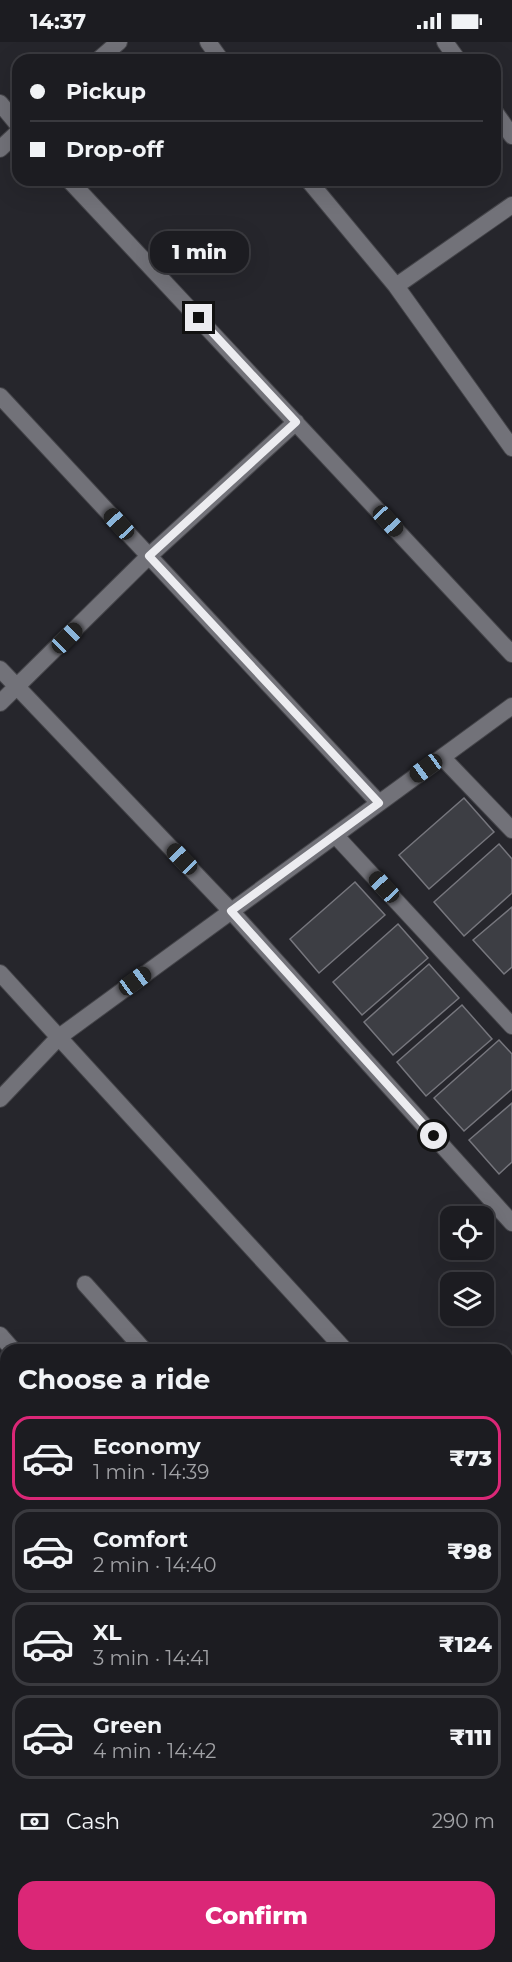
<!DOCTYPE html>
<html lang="en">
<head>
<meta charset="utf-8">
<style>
  body { margin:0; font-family:Montserrat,sans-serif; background:#25252a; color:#f1f3f6; height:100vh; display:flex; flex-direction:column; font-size:22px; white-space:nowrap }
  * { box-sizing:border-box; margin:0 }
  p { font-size:20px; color:#a0a1a5 }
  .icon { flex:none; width:33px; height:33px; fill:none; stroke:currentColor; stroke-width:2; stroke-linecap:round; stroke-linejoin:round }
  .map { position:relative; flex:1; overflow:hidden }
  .sheet { position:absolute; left:0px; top:1302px; width:513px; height:618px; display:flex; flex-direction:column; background:#1c1c21; border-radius:18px 18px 0 0; box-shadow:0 6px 24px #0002,0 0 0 2px #3a3a3f }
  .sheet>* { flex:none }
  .top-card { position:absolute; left:12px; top:12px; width:489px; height:132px; border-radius:18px; box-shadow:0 6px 24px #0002,0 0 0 2px #3a3a3f; display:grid; align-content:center; height:132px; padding:0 18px; background:#1c1c21 }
  .buttons { position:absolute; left:440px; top:1164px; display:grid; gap:12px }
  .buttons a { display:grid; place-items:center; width:54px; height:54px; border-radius:12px; background:#1c1c21; box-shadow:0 6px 24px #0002,0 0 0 2px #3a3a3f; font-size:30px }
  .end { position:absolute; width:27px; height:27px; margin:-14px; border:8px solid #ececf0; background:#111; box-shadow:0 0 0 3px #111 }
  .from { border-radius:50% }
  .bubble { position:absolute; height:42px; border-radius:18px; background:#1c1c21; box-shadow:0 6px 24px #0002,0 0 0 2px #3a3a3f; font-size:20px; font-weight:800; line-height:42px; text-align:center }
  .car { position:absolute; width:18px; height:36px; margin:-18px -9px; border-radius:8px; box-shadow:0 0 4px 2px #0007; background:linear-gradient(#222 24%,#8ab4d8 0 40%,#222 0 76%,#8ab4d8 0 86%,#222 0) }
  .top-card b { display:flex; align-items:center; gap:21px; height:57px; font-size:22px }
  .top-card b+b { border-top:2px solid #3a3a3f }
  .top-card i { width:15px; height:15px; background:#f1f3f6 }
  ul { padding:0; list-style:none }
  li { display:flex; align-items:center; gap:18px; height:84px; margin:0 12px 9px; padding:0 6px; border:3px solid #3a3a3f; border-radius:18px }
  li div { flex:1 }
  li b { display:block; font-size:22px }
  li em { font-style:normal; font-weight:800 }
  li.current { border-color:#db2777 }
  li>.icon { width:54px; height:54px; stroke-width:1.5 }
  h2 { padding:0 18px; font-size:27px; line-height:72px }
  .pay { display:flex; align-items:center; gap:15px; height:66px; padding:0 18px; font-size:22px }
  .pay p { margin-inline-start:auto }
  .button { display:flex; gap:12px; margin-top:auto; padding:12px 18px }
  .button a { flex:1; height:69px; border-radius:18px; background:#db2777; color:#fff; font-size:24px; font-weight:800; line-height:69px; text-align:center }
  .status { display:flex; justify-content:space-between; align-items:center; height:42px; padding:0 30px; background:#1c1c21; direction:ltr }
  .status svg { height:16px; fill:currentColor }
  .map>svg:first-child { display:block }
</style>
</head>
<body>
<div class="status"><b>14:37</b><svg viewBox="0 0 49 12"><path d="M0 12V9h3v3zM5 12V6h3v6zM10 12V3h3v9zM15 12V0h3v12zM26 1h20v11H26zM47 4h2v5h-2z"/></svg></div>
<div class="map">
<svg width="512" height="1920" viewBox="0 0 512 1920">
  <rect width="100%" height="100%" fill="#26262c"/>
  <!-- water -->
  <path fill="#040e23" stroke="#4a5160" stroke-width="1.5" d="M0,1363L6,1368V1914H87L84,1920H0Z"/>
  <!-- building -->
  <path fill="#3d3e44" stroke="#76767d" stroke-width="1.5" d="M464,756L494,790L429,847L399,813Z
    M499,802L512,817V851L464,894L434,860Z
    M355,840L385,873L319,931L290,897Z
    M512,865V925L504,932L473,898Z
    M398,882L428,916L362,973L333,940Z
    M429,922L459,956L393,1013L364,980Z
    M462,963L492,997L426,1054L397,1020Z
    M499,998L512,1012V1047L464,1089L434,1056Z
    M512,1061V1120L499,1132L469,1098Z"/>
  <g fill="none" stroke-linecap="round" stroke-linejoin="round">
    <defs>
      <path id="minor" d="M208,0L221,18
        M445,0L458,18
        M98,18L119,0
        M0,61L18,83
        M495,70L512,94
        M0,107L18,90
        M69,138L512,612
        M308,138L396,244L512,406
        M396,244L512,163
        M0,354L379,761
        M0,627L231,869L512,1181
        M0,661L149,514L296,380
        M442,715L512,788
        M335,793L512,984
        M0,931L345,1308
        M0,1057L59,995L512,664
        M85,1242L144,1308
        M0,1293L13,1308
        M507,1483L512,1488
        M507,1609L512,1605"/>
    </defs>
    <!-- minor casing -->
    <use href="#minor" stroke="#444449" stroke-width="18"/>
    <!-- minor -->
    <use href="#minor" stroke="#727279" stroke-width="16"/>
  </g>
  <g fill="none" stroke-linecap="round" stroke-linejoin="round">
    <!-- route -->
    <path stroke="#ececf0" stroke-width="8" d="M199,276L296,380L149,514L379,761L231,869L434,1094"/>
  </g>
</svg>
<div class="buttons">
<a><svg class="icon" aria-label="locate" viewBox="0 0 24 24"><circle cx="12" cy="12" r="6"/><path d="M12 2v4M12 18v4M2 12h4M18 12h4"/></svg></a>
<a><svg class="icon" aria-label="layers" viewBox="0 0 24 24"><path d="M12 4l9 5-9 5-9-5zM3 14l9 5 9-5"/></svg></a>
</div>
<i class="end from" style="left:434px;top:1094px"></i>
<i class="end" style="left:199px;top:276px"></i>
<div class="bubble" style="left:150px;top:189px;width:99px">1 min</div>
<i class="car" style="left:388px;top:479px;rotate:137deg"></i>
<i class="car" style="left:119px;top:482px;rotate:317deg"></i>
<i class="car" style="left:67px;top:596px;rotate:45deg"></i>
<i class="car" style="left:426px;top:726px;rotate:234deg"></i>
<i class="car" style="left:182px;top:817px;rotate:316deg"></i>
<i class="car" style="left:384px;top:845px;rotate:317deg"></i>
<i class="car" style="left:135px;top:939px;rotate:54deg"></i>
<div class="top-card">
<b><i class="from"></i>Pickup</b>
<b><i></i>Drop-off</b>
</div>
<section class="sheet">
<h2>Choose a ride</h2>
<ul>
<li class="current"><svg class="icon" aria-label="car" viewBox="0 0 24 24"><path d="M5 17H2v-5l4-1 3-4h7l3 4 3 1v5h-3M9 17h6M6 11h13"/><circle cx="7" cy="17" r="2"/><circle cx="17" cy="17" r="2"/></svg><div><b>Economy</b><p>1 min · 14:39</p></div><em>₹73</em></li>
<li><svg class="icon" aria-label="car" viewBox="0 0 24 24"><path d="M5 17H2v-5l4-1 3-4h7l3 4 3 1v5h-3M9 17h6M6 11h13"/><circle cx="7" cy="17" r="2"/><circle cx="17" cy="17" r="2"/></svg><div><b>Comfort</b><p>2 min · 14:40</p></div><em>₹98</em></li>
<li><svg class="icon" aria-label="car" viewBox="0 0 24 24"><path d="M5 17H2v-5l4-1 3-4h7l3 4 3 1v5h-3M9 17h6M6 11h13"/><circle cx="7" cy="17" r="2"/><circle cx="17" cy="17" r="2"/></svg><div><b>XL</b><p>3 min · 14:41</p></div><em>₹124</em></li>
<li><svg class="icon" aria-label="car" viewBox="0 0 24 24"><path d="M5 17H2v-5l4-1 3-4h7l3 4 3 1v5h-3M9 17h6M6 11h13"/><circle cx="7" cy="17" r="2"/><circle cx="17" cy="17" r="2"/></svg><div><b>Green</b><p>4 min · 14:42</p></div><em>₹111</em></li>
</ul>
<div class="pay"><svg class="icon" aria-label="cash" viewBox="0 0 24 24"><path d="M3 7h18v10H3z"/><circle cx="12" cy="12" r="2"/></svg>Cash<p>290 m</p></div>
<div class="button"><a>Confirm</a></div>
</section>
</div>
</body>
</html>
